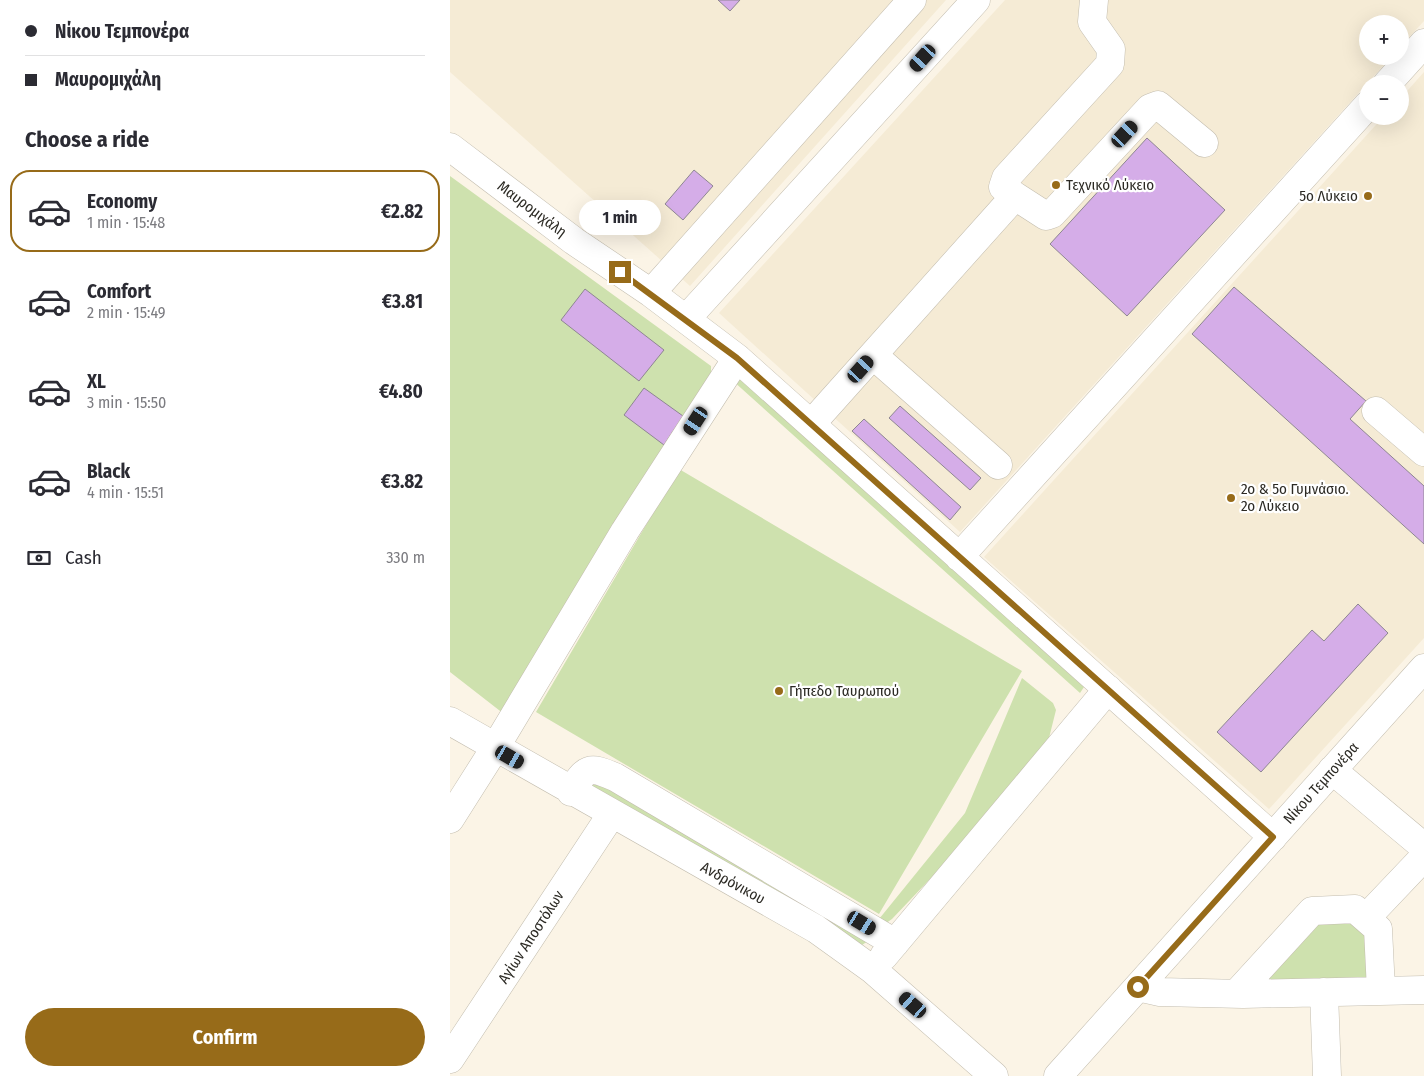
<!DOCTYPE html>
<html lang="en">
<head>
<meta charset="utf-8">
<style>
  body { margin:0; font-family:"Fira Sans Condensed",sans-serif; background:#f2f2f3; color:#2b2b33; height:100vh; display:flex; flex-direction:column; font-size:19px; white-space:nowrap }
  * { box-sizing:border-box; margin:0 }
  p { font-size:16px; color:#7c7c81 }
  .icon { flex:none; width:28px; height:28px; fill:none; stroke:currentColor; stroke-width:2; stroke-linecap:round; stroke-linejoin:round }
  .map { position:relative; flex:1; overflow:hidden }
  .panel { display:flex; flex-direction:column; background:#fff; width:450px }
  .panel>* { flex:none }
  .banner { display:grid; align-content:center; height:110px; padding:0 25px; background:#fff }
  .tools { position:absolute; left:909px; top:15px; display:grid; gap:10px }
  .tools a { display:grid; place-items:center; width:50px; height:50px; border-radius:50%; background:#fff; box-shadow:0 5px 20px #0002; font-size:25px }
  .end { position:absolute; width:22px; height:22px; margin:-11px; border:6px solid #976b19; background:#fff; box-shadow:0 0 0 2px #fff }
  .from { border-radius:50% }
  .bubble { position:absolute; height:35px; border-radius:18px; background:#fff; box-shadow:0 5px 20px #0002; font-size:16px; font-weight:700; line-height:35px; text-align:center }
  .car { position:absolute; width:15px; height:30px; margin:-15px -8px; border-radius:6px; box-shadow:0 0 4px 1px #0007; background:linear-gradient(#222 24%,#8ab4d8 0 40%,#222 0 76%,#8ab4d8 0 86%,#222 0) }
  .banner b { display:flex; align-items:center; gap:18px; height:48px; font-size:19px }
  .banner b+b { border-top:1px solid #e1e1e2 }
  .banner i { width:12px; height:12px; background:#2b2b33 }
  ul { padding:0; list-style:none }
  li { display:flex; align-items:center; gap:15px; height:82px; margin:0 10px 8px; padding:0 15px; border:2px solid transparent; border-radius:20px }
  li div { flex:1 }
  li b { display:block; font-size:19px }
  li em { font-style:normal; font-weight:700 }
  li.on { border-color:#976b19 }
  li>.icon { width:45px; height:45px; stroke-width:1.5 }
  h2 { padding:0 25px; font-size:22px; line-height:60px }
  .pay { display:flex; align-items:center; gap:12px; height:55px; padding:0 25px; font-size:19px }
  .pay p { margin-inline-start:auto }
  .primary-button { display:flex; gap:10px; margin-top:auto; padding:10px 25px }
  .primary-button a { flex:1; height:58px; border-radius:30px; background:#976b19; color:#fff; font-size:20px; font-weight:700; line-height:58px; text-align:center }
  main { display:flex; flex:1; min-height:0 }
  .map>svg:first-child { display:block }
</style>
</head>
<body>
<main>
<section class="panel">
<div class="banner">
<b><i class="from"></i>Νίκου Τεμπονέρα</b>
<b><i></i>Μαυρομιχάλη</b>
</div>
<h2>Choose a ride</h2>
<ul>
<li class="on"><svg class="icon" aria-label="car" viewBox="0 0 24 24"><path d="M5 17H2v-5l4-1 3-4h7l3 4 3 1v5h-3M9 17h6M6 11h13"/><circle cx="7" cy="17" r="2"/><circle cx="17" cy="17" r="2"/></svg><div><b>Economy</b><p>1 min · 15:48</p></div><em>€2.82</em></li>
<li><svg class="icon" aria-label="car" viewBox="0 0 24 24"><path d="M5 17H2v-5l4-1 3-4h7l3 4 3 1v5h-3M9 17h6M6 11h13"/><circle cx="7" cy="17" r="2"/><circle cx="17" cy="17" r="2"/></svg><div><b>Comfort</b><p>2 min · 15:49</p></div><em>€3.81</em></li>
<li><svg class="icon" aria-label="car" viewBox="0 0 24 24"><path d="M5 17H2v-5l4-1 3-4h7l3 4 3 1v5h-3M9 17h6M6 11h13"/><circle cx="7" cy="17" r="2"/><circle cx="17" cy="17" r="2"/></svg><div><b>XL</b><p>3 min · 15:50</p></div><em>€4.80</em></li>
<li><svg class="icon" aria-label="car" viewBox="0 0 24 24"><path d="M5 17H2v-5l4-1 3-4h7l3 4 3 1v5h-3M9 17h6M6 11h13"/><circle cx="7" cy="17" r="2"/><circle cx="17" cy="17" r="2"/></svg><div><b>Black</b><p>4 min · 15:51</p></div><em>€3.82</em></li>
</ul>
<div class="pay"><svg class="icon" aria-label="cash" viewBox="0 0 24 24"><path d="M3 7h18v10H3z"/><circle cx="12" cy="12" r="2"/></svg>Cash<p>330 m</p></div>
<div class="primary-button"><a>Confirm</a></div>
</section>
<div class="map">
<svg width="974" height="1076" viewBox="0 0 974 1076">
  <rect width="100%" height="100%" fill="#fbf4e6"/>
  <!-- built -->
  <path fill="#f5ebd5" d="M0,0H496L240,286L0,72Z
    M555,0H974V21L950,47V24H918V56H942L510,532L269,313Z
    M974,72V638L819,809L534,557L934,116H950V99Z"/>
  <!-- green -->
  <path fill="#cee1ae" d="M0,176L261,366V375L54,714L0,672Z
    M286,373L634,687L630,693L282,380Z
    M229,469L572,671L429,914L86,712Z
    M572,678L603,703L606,710L599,738L499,859L442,919L432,926L425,924L515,813Z
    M147,781L418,941L412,945L140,790L142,785Z
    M904,913L923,930L927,990L792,993L864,914Z"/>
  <!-- building -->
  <path fill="#d5ade8" stroke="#8e8692" d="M268,0H290L280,11Z
    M697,138L775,210L677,316L600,244Z
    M244,170L263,186L233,220L215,204Z
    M784,287L916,401L900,419L974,486V544L742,334Z
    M135,289L214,350L189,381L111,320Z
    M194,388L233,416L214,445L174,415Z
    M450,406L531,478L520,490L439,418Z
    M414,419L511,507L500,520L402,431Z
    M908,604L938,633L811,772L767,732L862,630L874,641Z"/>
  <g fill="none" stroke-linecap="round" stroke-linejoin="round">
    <defs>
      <path id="minor" d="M937,84L974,43
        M0,147L124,241L201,293L287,358L823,837
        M565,196L596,216L602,214L700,108L708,105L754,143
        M201,293L462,0
        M236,319L526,0
        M423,355L548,465
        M926,411L974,452
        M362,423L565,196L553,187L556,178L660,64L661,49L642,22L644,0
        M509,557L918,105
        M0,721L366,929L423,970L544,1076
        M882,770L974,847
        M121,792C136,767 139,766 165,777L445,943
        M0,819L45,748L175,531L287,358
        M916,918L974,857
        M434,956L658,689
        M688,987L710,992L793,994L974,990
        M874,992L877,1076
        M787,993L862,911L905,909L928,929L931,990
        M0,1059L161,815
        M608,1076L974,668"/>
    </defs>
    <!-- minor casing -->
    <use href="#minor" stroke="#c3bdaf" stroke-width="29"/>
    <!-- minor -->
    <use href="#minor" stroke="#fff" stroke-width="28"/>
  </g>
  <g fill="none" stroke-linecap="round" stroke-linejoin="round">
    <!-- route -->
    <path stroke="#976b19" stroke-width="6" d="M170,272L287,358L823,837L688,987"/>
  </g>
  <!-- markers -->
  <g fill="#976b19" stroke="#fff" stroke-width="2">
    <circle cx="606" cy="185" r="5"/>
    <circle cx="918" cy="196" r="5"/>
    <circle cx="781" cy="498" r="5"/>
    <circle cx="329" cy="691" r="5"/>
  </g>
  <g text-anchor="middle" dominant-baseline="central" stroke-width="4.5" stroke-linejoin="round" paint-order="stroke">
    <!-- poi labels -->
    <g font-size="15" fill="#2c2a24" stroke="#fff" text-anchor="start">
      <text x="616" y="185">Τεχνικό Λύκειο</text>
      <text x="908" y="196" text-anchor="end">5ο Λύκειο</text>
      <text x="791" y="489">2ο &amp; 5ο Γυμνάσιο.<tspan x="791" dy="17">2ο Λύκειο</tspan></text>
      <text x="339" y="691">Γήπεδο Ταυρωπού</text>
    </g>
    <!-- street labels -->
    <g font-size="15" fill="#2c2a24" stroke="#fff">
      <text transform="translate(82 209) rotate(37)">Μαυρομιχάλη</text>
      <text transform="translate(871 783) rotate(-48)">Νίκου Τεμπονέρα</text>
      <text transform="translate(283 883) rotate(29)">Ανδρόνικου</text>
      <text transform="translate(81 937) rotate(-57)">Αγίων Αποστόλων</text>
    </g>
  </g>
</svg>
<div class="tools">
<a>+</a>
<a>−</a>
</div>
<i class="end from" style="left:688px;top:987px"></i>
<i class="end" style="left:170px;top:272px"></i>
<div class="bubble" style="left:129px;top:200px;width:82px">1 min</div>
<i class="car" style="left:473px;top:58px;rotate:222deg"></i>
<i class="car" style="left:675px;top:134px;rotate:43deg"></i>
<i class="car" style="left:411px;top:369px;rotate:42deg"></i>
<i class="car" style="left:246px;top:421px;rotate:213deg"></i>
<i class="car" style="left:60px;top:757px;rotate:120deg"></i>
<i class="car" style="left:412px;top:923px;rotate:121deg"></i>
<i class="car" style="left:463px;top:1005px;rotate:311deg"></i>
</div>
</main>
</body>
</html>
